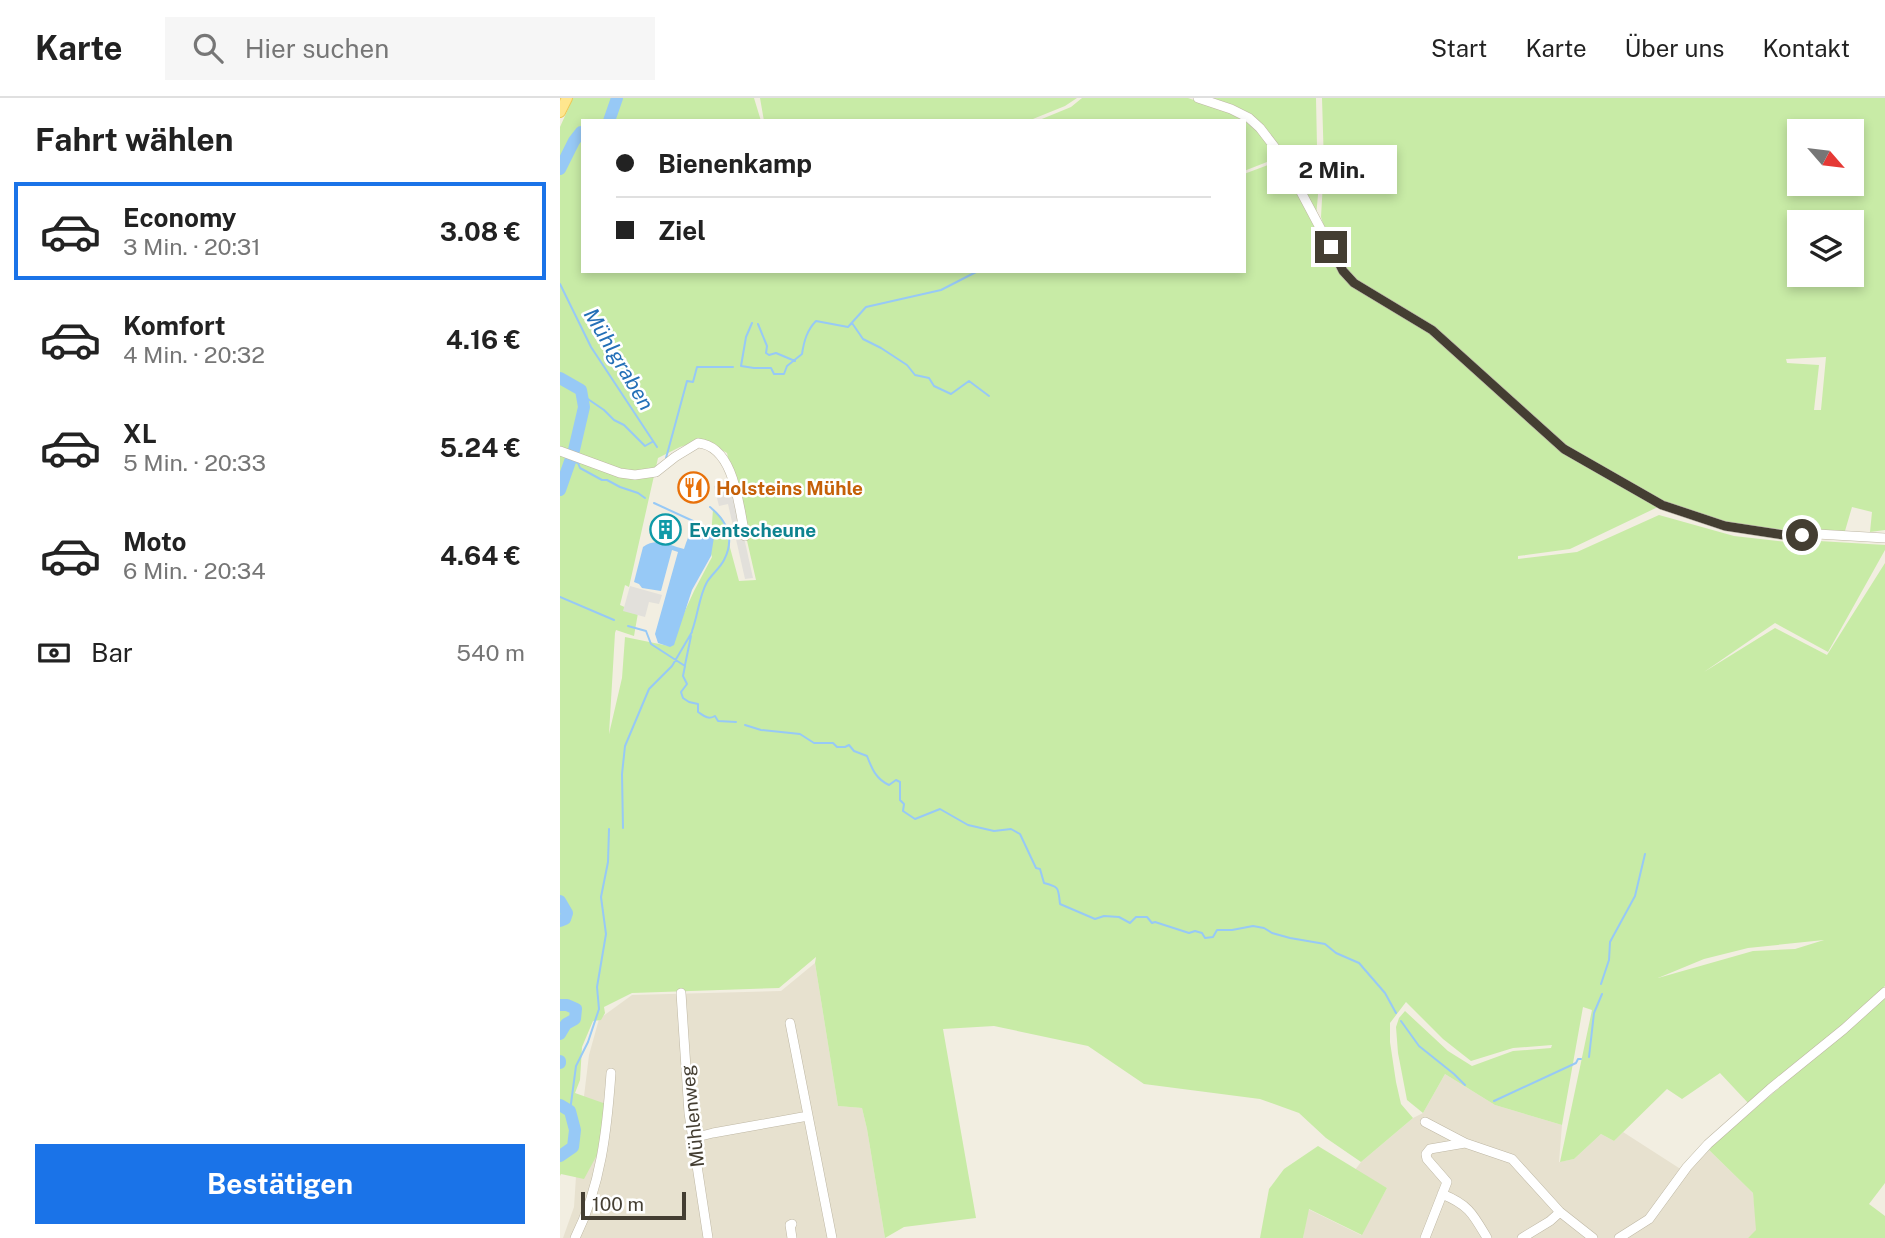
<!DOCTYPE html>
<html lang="de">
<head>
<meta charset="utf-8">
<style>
  body { margin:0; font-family:"Public Sans",sans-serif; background:#f6f6f6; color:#222; height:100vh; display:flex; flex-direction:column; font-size:26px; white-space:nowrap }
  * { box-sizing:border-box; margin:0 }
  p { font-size:23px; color:#767676 }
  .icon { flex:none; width:38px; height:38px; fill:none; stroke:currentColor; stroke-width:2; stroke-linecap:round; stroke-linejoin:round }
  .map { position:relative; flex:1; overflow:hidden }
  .side { display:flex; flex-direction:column; background:#fff; width:560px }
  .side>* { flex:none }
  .top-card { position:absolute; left:21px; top:21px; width:665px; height:154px; border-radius:0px; box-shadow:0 4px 10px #0003; display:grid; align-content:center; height:154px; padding:0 35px; background:#fff }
  .needle { width:46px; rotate:118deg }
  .buttons { position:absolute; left:1227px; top:21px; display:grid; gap:14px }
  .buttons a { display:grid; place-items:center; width:77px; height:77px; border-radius:0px; background:#fff; box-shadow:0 4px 10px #0003; font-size:35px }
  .scale { position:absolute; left:21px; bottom:18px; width:105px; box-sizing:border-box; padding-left:7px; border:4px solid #443e32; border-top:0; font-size:19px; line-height:24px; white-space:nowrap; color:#443e32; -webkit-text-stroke:5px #fff; paint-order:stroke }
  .end { position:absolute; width:32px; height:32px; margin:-16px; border:9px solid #443e32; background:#fff; box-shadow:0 0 0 4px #fff }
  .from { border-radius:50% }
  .bubble { position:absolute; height:49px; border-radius:0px; background:#fff; box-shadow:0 4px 10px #0003; font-size:23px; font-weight:700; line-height:49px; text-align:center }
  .top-card b { display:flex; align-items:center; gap:24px; height:66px; font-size:26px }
  .top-card b+b { border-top:2px solid #e0e0e0 }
  .top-card i { width:18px; height:18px; background:#222 }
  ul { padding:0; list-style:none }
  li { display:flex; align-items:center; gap:21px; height:98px; margin:0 14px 10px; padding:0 21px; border:4px solid transparent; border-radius:0px }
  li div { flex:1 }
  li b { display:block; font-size:26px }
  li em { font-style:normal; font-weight:700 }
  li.current { border-color:#1a73e8 }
  li>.icon { width:63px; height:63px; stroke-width:1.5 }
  h2 { padding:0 35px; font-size:32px; line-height:84px }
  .pay { display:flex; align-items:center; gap:18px; height:77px; padding:0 35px; font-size:26px }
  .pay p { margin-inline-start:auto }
  .primary-button { display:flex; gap:14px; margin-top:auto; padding:14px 35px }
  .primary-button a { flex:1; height:80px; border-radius:0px; background:#1a73e8; color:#fff; font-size:28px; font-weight:700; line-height:80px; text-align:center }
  header { display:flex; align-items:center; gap:42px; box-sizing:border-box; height:98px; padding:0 35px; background:#fff; border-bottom:2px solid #e0e0e0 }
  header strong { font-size:33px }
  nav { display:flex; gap:38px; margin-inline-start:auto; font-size:24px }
  .search { width:490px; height:63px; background:#f6f6f6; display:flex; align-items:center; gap:18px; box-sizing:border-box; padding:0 24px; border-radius:0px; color:#767676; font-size:26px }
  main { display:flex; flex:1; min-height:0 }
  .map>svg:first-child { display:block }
</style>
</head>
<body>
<header>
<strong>Karte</strong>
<div class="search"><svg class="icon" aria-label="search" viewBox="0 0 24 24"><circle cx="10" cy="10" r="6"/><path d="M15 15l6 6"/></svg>Hier suchen</div>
<nav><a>Start</a><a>Karte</a><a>Über uns</a><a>Kontakt</a></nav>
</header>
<main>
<section class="side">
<h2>Fahrt wählen</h2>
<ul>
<li class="current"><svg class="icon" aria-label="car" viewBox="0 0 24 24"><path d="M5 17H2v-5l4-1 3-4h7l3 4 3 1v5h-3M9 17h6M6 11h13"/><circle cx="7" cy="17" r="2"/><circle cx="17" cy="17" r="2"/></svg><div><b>Economy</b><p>3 Min. · 20:31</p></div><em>3.08 €</em></li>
<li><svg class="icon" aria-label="car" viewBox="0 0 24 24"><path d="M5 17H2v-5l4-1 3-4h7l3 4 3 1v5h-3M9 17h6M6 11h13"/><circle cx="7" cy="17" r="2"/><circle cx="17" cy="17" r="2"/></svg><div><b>Komfort</b><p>4 Min. · 20:32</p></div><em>4.16 €</em></li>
<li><svg class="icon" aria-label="car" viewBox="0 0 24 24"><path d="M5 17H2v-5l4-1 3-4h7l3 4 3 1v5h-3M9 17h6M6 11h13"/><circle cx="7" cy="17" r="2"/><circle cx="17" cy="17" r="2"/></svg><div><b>XL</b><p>5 Min. · 20:33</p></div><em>5.24 €</em></li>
<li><svg class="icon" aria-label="car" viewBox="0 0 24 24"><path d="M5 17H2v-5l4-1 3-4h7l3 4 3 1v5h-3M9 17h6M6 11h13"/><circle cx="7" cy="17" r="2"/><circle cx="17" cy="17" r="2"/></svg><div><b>Moto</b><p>6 Min. · 20:34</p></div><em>4.64 €</em></li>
</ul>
<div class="pay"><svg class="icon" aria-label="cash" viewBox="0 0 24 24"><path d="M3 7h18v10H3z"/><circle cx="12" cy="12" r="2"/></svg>Bar<p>540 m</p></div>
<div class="primary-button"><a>Bestätigen</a></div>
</section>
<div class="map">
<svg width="1325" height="1140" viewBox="0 0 1325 1140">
  <rect width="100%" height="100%" fill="#f2eee1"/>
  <!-- residential -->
  <path fill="#e7e1cf" d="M255,865L278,1008L302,1010L307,1031L325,1140H3L14,1109L18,1048L29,957L39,921L72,897L221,893Z
    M885,976L935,1007L1002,1027L999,1064L1014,1061L1041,1036L1054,1043L1063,1034L1119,1070H1129L1148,1051L1193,1095L1197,1132L1188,1140H743L748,1111L801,1137L827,1090L795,1072L801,1064L853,1020L863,1015Z"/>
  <!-- green -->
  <path fill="#c8eba6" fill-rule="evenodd" d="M13,0H194L201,23H23V173H684V76L721,62L780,173L871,233L999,350L1100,408L1010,451L958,458V461L1017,454L1099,417L1174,438L1235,445L1259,443L1325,447V452L1268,554L1215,525L1144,574L1215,530L1267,557L1325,465V888L1311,903L1189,1006L1160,975L1122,1001L1107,991L1054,1043L1041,1036L1014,1061L1000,1064L1032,912L1023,909L1002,1027L935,1007L885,976L863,1015L847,1002L838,955L836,929L839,920L845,913L888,953L912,968L953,953L991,950L992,947L953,950L911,963L883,941L846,904L830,925V944L836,984L841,1006L853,1020L801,1064L766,1040L739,1015L700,1001L584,986L528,948L434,928L383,931L416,1120L344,1129L325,1140L307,1031L302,1010L278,1008L255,865L256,859L219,890L72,895L44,909L45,915L41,922L33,923L22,949L20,982L15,995L46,1006L37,1057L24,1081L1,1076L0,1078V29ZM143,341L167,355L196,482L179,483L162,420L153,411L150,453L152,459L134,493L109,548L65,539L62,580L49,636L55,535L56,532L74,538L78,515L60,507L65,487L69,489L98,360L120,349ZM1264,842L1235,851L1193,853L1098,880L1144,861L1188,850Z
    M200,0H517L505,8L468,23H204Z
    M522,0H628L668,14L684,23H477L511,9Z
    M648,0H756L758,97L756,118L699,24Z
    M762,0H1325V432L1310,434L1312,414L1292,409L1285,433L1226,432L1174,426L1100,405L1003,347L875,229L796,182L787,171L765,132L761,119L764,67ZM1239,33H1292V86H1239ZM1239,124H1292V177H1239ZM1266,259L1261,312H1254L1259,267L1227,265L1226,261Z
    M684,23L694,28L720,59L684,73Z
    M1325,899V1085L1309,1106L1325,1118V1140H1188L1196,1132L1193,1095L1148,1051Z
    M758,1048L827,1090L802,1137L749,1111L743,1140H700L709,1091L724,1071Z"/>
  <!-- parking -->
  <path fill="#e2e0db" d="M172,385L193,480L185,481L168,406L159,408L154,388Z
    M70,488L102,497L99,506L89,504L85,519L63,513Z"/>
  <!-- water -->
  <path fill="#97c9f6" d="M143,427L151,429L155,433L151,458L132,492L114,547L110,549L98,545L95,536L118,454L112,452L101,493L82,490L79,486L74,484L83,449C96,439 109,447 124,451C128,440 130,429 143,427Z"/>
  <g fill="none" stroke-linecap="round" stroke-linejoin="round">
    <!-- stream -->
    <path stroke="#97c9f6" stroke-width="2" d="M0,186L31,249L97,349
      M192,225L186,239L181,268L194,270H211L214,276H224L227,268L242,256C244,243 247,232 256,223L288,229L306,209L381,192L418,173
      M292,225L303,241L321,250L347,267L355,277L369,280L374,288L391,296L409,283L429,298
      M198,226L207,248L206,255L209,257L216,255L235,263
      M22,297L44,312L54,322L64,327L85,348L92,344
      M106,360L127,283L133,284L137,269H173
      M10,362L18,365L20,370L42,382H47L60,389L78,395L85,400
      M94,405L133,423
      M0,499L54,522
      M68,528L86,533L91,546L125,568L123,578L127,586L121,594L123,600L129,604L138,606V614C144,618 148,622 155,618L158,623L176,624
      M132,533C138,517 139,498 147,484C152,476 160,470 164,462C175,441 167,423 150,409
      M125,567L131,538
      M185,627L201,632L240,636L254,645H273L277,649H285L289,647L294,653L307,658C312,671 316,681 329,687L336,682L340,684V702L344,706L343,713L355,721L380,711L408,727L434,733L451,731L460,736L476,770L480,771L484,785C500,789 498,790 500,806L535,821L544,818L559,819L570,825L576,819H587L592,825L595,824L629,835L635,833L642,835L645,840L653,839L657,832H672L693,828L704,830L712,835L730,840L765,846L776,855L799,865L825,895L836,915
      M63,730L62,676L65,648L89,591L112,568L132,534
      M1041,886L1049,862L1050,844L1075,798L1085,756
      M841,923L859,948L894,976L905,987
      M1029,959L1034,915L1042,896
      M934,1003L1016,965L1018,961H1021
      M10,1013L16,968L28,944L39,911L37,889L46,836L41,799L48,764L49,731"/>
    <!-- river -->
    <path stroke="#97c9f6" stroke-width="12" d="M49,23L57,0
      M0,71L14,43L21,34H23
      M0,280L21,292L24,309L14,352L0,392
      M0,803L7,815L5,821L0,823
      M0,907H7L16,911L15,921L6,926L0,936
      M0,963V965
      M0,1007L10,1013L15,1032L13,1049L0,1058"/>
    <defs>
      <path id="minor" d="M638,0L671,11L689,20L700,30L723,60L783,173L794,185L872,232L1004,351L1102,407L1165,428L1224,437L1257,436L1325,440
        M0,353L60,375L75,377L96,374L115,359L138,345C175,348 179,410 185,438
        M121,895L129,1015L148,1140
        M230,925L272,1140
        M865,1024L905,1045L952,1061L1000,1114L1033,1140
        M133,1040L153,1035L248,1018
        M882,1096C909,1107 913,1116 927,1140
        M232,1126L230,1127L232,1140
        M15,1140C41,1088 47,1032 51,975
        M865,1140L887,1084L867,1061L866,1056L870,1051L905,1045
        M962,1140L990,1123L1000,1114
        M1059,1140L1089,1121L1127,1069L1148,1046L1210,991L1284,931L1325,894"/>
      <path id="major" d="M0,14L7,0"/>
    </defs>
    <!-- minor casing -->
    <use href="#minor" stroke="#beb7a4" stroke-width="10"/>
    <!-- major casing -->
    <use href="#major" stroke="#edc855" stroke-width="12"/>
    <!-- minor -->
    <use href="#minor" stroke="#fff" stroke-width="9"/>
    <!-- major -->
    <use href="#major" stroke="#ffe68e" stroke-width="10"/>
  </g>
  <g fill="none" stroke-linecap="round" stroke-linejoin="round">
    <!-- route -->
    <path stroke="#443e32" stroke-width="9" d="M771,149L783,173L794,185L872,232L1004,351L1102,407L1165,428L1224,437H1242"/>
  </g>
  <!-- icons -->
  <defs>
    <symbol id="restaurant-ring" viewBox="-11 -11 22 22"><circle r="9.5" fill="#fff" stroke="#e8710a" stroke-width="1.5"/><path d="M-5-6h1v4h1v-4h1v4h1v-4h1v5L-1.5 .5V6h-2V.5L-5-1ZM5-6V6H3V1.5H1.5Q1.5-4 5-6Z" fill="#e8710a"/></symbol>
    <symbol id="building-ring" viewBox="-11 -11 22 22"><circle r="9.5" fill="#fff" stroke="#0f9aa8" stroke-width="1.5"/><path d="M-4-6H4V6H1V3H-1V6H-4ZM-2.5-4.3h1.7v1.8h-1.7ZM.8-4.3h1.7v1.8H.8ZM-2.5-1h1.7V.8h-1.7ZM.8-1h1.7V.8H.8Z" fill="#0f9aa8"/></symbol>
  </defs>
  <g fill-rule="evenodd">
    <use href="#restaurant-ring" x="116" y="372" width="35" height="35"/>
    <use href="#building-ring" x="88" y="414" width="35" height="35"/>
  </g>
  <g text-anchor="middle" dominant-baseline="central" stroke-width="5" stroke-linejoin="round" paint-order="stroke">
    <!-- food labels -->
    <g font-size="19" font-weight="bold" fill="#c56008" stroke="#fff" text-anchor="start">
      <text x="156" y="390">Holsteins Mühle</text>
    </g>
    <!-- culture labels -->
    <g font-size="19" font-weight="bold" fill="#0d838f" stroke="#fff" text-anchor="start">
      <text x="129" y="432">Eventscheune</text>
    </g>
    <!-- street labels -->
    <g font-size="19" fill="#443e32" stroke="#fff">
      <text transform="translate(132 1018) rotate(-96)">Mühlenweg</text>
    </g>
    <!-- water labels -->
    <g font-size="21" font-style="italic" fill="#2470b7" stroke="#fff">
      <text transform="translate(59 261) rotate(59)">Mühlgraben</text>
    </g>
  </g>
</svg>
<div class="buttons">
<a><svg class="needle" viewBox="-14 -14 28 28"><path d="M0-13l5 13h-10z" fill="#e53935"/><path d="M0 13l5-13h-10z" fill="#767676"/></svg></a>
<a><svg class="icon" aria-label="layers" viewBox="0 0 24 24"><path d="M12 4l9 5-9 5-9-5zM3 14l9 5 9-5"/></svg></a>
</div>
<div class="scale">100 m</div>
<i class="end from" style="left:1242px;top:437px"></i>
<i class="end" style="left:771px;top:149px"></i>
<div class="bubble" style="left:707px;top:47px;width:130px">2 Min.</div>
<div class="top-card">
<b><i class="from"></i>Bienenkamp</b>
<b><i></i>Ziel</b>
</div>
</div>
</main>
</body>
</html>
